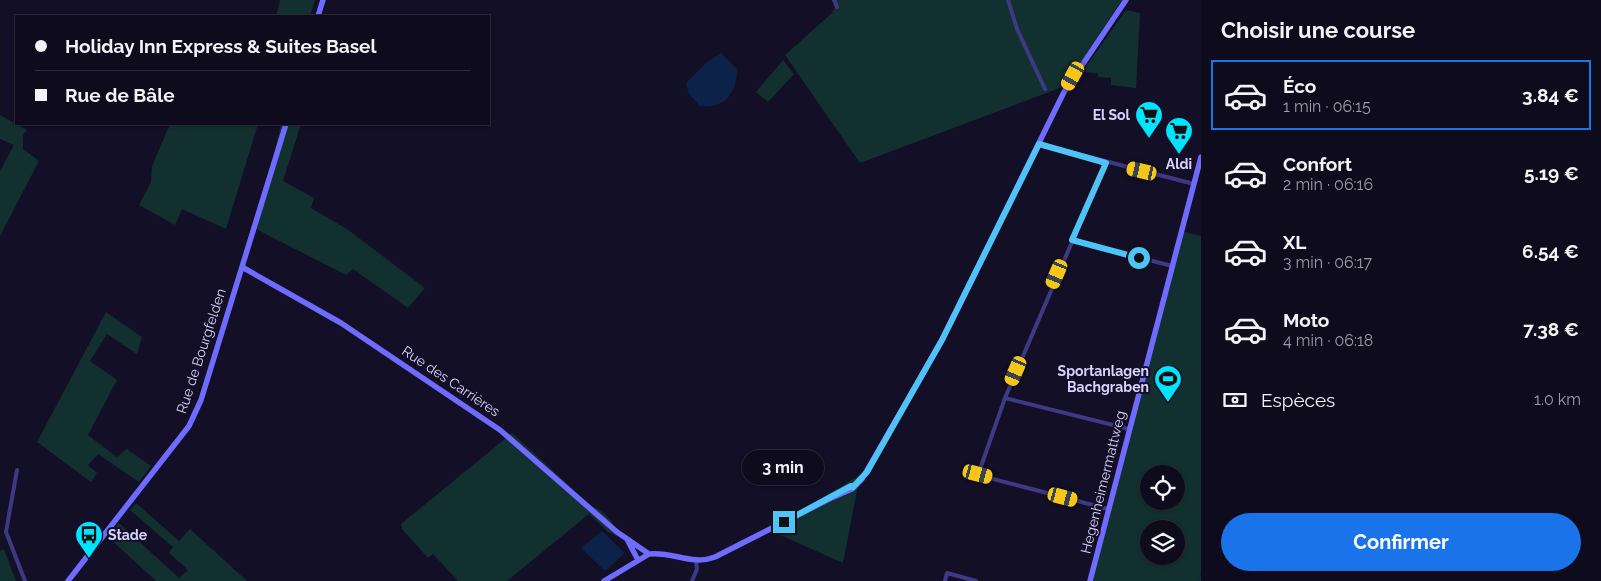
<!DOCTYPE html>
<html lang="fr">
<head>
<meta charset="utf-8">
<style>
  body { margin:0; font-family:Raleway,sans-serif; background:#1c1929; color:#f1f3f6; height:100vh; display:flex; flex-direction:column; font-size:19px; white-space:nowrap }
  * { box-sizing:border-box; margin:0 }
  p { font-size:16px; color:#9b9ba3 }
  .icon { flex:none; width:28px; height:28px; fill:none; stroke:currentColor; stroke-width:2; stroke-linecap:round; stroke-linejoin:round }
  .map { position:relative; flex:1; overflow:hidden }
  .panel { display:flex; flex-direction:column; background:#0e0b1c; width:400px }
  .panel>* { flex:none }
  .guide { position:absolute; left:15px; top:15px; width:475px; height:110px; border-radius:0px; box-shadow:0 1px 4px #0004,0 0 0 1px #2e2b3b; display:grid; align-content:center; height:110px; padding:0 20px; background:#0e0b1c }
  .fabs { position:absolute; left:1140px; top:465px; display:grid; gap:10px }
  .fabs a { display:grid; place-items:center; width:45px; height:45px; border-radius:50%; background:#0e0b1c; box-shadow:0 1px 4px #0004,0 0 0 1px #2e2b3b; font-size:25px }
  .end { position:absolute; width:22px; height:22px; margin:-11px; border:6px solid #4fc3f7; background:#111; box-shadow:0 0 0 2px #111 }
  .from { border-radius:50% }
  .bubble { position:absolute; height:35px; border-radius:18px; background:#0e0b1c; box-shadow:0 1px 4px #0004,0 0 0 1px #2e2b3b; font-size:16px; font-weight:700; line-height:35px; text-align:center }
  .car { position:absolute; width:15px; height:30px; margin:-15px -8px; border-radius:6px; box-shadow:0 0 4px 1px #0007; background:linear-gradient(#f5c518 24%,#345 0 40%,#f5c518 0 76%,#345 0 86%,#f5c518 0) }
  .guide b { display:flex; align-items:center; gap:18px; height:48px; font-size:19px }
  .guide b+b { border-top:1px solid #2e2b3b }
  .guide i { width:12px; height:12px; background:#f1f3f6 }
  ul { padding:0; list-style:none }
  li { display:flex; align-items:center; gap:15px; height:70px; margin:0 10px 8px; padding:0 10px; border:2px solid transparent; border-radius:0px }
  li div { flex:1 }
  li b { display:block; font-size:19px }
  li em { font-style:normal; font-weight:700 }
  li.active { border-color:#1a73e8 }
  li>.icon { width:45px; height:45px; stroke-width:1.5 }
  h2 { padding:0 20px; font-size:22px; line-height:60px }
  .pay { display:flex; align-items:center; gap:12px; height:55px; padding:0 20px; font-size:19px }
  .pay p { margin-inline-start:auto }
  .action { display:flex; gap:10px; margin-top:auto; padding:10px 20px }
  .action a { flex:1; height:58px; border-radius:30px; background:#1a73e8; color:#fff; font-size:20px; font-weight:700; line-height:58px; text-align:center }
  main { display:flex; flex:1; min-height:0 }
  .map>svg:first-child { display:block }
</style>
</head>
<body>
<main>
<div class="map">
<svg width="1201" height="581" viewBox="0 0 1201 581">
  <rect width="100%" height="100%" fill="#130f26"/>
  <!-- green -->
  <path fill="#12302f" fill-rule="evenodd" d="M280,0H315L310,16H276Z
    M833,0H1122L1065,86L860,163L785,55L832,13L836,5Z
    M1126,10L1140,13L1136,88L1111,85V78L1098,77V73L1082,72Z
    M783,60L794,74L768,102L756,92Z
    M0,115L27,130L23,135V149L39,161L0,236V171L14,145L0,139Z
    M170,124H258L226,229L182,209L175,225L139,205L151,182L152,166Z
    M281,124H301L283,181L314,198L311,208L347,229L425,288L408,308L353,269L346,275L256,229Z
    M1181,231L1201,236V581H1090ZM1149,474H1176V501H1149ZM1149,529H1176V556H1149Z
    M106,312L142,337L137,354L107,334L90,361L117,380L88,435L117,457L127,449L151,466L139,482L98,454L88,465L97,473L91,482L37,442Z
    M512,433L589,504C604,512 614,519 617,536L608,532L589,514L507,581H458L433,554L428,558L402,529L401,524Z
    M860,475L843,563L769,530Z
    M136,503L179,541L190,529L247,581H156L108,537L119,523L179,578L188,570L169,553L173,547L130,510Z
    M4,549L16,581H0V551Z"/>
  <!-- water -->
  <path fill="#0c2248" d="M721,53L737,69C737,93 725,109 700,106L689,94L686,83L707,62Z
    M602,531L625,553L605,571L581,548Z"/>
  <g fill="none" stroke-linecap="round" stroke-linejoin="round">
    <!-- stream -->
    <path stroke="#0c2248" stroke-width="1" d="M1197,581L1201,574"/>
    <!-- street -->
    <path stroke="#3d3a85" stroke-width="4" d="M834,0L837,7
      M1008,0L1017,29L1045,89
      M1039,144L1194,184
      M1106,163L1005,398L978,475L1108,509
      M1072,240L1172,266
      M1005,398L1129,429
      M17,470L6,532L25,581
      M692,581L697,569L696,561
      M945,581L947,573L976,581"/>
    <!-- secondary -->
    <path stroke="#6f6bff" stroke-width="5.5" d="M318,16L323,0
      M242,267L341,323L500,430L617,532L649,554
      M628,541L638,560
      M68,581L189,426L201,400L286,124
      M604,581L649,554C672,551 692,566 715,557L829,499L852,489L862,479L942,340L1064,92L1126,0
      M1090,581L1201,157"/>
  </g>
  <g fill="none" stroke-linecap="round" stroke-linejoin="round">
    <!-- route -->
    <path stroke="#4fc3f7" stroke-width="6" d="M784,522L851,486L853,487L867,472L942,340L1039,144L1106,163L1072,240L1139,258"/>
  </g>
  <!-- icons -->
  <defs>
    <symbol id="supermarket-pin" viewBox="-11 -11 22 30"><path d="M0 17L-7.5 6A9.5 9.5 0 1 1 7.5 6Z" fill="#00e5ff" stroke="#130f26"/><path d="M-6-5.5h2.5l.6 2H6L4.5 2H-2.5L-4.4-4H-6ZM-1.5 3.2a1.3 1.3 0 1 0 .1 0ZM3 3.2a1.3 1.3 0 1 0 .1 0Z" fill="#111"/></symbol>
    <symbol id="stadium-pin" viewBox="-11 -11 22 30"><path d="M0 17L-7.5 6A9.5 9.5 0 1 1 7.5 6Z" fill="#00e5ff" stroke="#130f26"/><path d="M0-5a6.5 5 0 1 0 0 10a6.5 5 0 1 0 0-10ZM-3.5-1.8h7v3.6h-7Z" fill="#111"/></symbol>
    <symbol id="bus-pin" viewBox="-11 -11 22 30"><path d="M0 17L-7.5 6A9.5 9.5 0 1 1 7.5 6Z" fill="#00e5ff" stroke="#130f26"/><path d="M-5-6H5V4H4V6H2V4H-2V6H-4V4H-5ZM-3.5-4V0h7V-4ZM-3.5 1.2v1.5H-2V1.2ZM2 1.2v1.5H3.5V1.2Z" fill="#111"/></symbol>
  </defs>
  <g fill-rule="evenodd">
    <use href="#supermarket-pin" x="1133" y="99" width="32" height="43"/>
    <use href="#supermarket-pin" x="1163" y="115" width="32" height="43"/>
    <use href="#stadium-pin" x="1152" y="363" width="32" height="43"/>
    <use href="#bus-pin" x="73" y="519" width="32" height="43"/>
  </g>
  <g text-anchor="middle" dominant-baseline="central" stroke-width="4" stroke-linejoin="round" paint-order="stroke">
    <!-- poi labels -->
    <g font-size="14" font-weight="bold" fill="#d9d4ff" stroke="#130f26" text-anchor="end">
      <text x="1130" y="115">El Sol</text>
      <text x="1179" y="164" text-anchor="middle">Aldi</text>
      <text x="1149" y="371">Sportanlagen<tspan x="1149" dy="16">Bachgraben</tspan></text>
      <text x="108" y="535" text-anchor="start">Stade</text>
    </g>
    <!-- street labels -->
    <g font-size="14" fill="#d9d4ff" stroke="#130f26">
      <text transform="translate(201 351) rotate(-72)">Rue de Bourgfelden</text>
      <text transform="translate(451 381) rotate(34)">Rue des Carrières</text>
      <text transform="translate(1103 482) rotate(-76)">Hegenheimermattweg</text>
    </g>
  </g>
</svg>
<div class="fabs">
<a><svg class="icon" aria-label="locate" viewBox="0 0 24 24"><circle cx="12" cy="12" r="6"/><path d="M12 2v4M12 18v4M2 12h4M18 12h4"/></svg></a>
<a><svg class="icon" aria-label="layers" viewBox="0 0 24 24"><path d="M12 4l9 5-9 5-9-5zM3 14l9 5 9-5"/></svg></a>
</div>
<i class="end from" style="left:1139px;top:258px"></i>
<i class="end" style="left:784px;top:522px"></i>
<div class="bubble" style="left:742px;top:450px;width:82px">3 min</div>
<i class="car" style="left:1073px;top:76px;rotate:209deg"></i>
<i class="car" style="left:1142px;top:171px;rotate:283deg"></i>
<i class="car" style="left:1057px;top:274px;rotate:203deg"></i>
<i class="car" style="left:1016px;top:371px;rotate:203deg"></i>
<i class="car" style="left:978px;top:474px;rotate:105deg"></i>
<i class="car" style="left:1063px;top:497px;rotate:105deg"></i>
<div class="guide">
<b><i class="from"></i>Holiday Inn Express &amp; Suites Basel</b>
<b><i></i>Rue de Bâle</b>
</div>
</div>
<section class="panel">
<h2>Choisir une course</h2>
<ul>
<li class="active"><svg class="icon" aria-label="car" viewBox="0 0 24 24"><path d="M5 17H2v-5l4-1 3-4h7l3 4 3 1v5h-3M9 17h6M6 11h13"/><circle cx="7" cy="17" r="2"/><circle cx="17" cy="17" r="2"/></svg><div><b>Éco</b><p>1 min · 06:15</p></div><em>3.84 €</em></li>
<li><svg class="icon" aria-label="car" viewBox="0 0 24 24"><path d="M5 17H2v-5l4-1 3-4h7l3 4 3 1v5h-3M9 17h6M6 11h13"/><circle cx="7" cy="17" r="2"/><circle cx="17" cy="17" r="2"/></svg><div><b>Confort</b><p>2 min · 06:16</p></div><em>5.19 €</em></li>
<li><svg class="icon" aria-label="car" viewBox="0 0 24 24"><path d="M5 17H2v-5l4-1 3-4h7l3 4 3 1v5h-3M9 17h6M6 11h13"/><circle cx="7" cy="17" r="2"/><circle cx="17" cy="17" r="2"/></svg><div><b>XL</b><p>3 min · 06:17</p></div><em>6.54 €</em></li>
<li><svg class="icon" aria-label="car" viewBox="0 0 24 24"><path d="M5 17H2v-5l4-1 3-4h7l3 4 3 1v5h-3M9 17h6M6 11h13"/><circle cx="7" cy="17" r="2"/><circle cx="17" cy="17" r="2"/></svg><div><b>Moto</b><p>4 min · 06:18</p></div><em>7.38 €</em></li>
</ul>
<div class="pay"><svg class="icon" aria-label="cash" viewBox="0 0 24 24"><path d="M3 7h18v10H3z"/><circle cx="12" cy="12" r="2"/></svg>Espèces<p>1.0 km</p></div>
<div class="action"><a>Confirmer</a></div>
</section>
</main>
</body>
</html>
